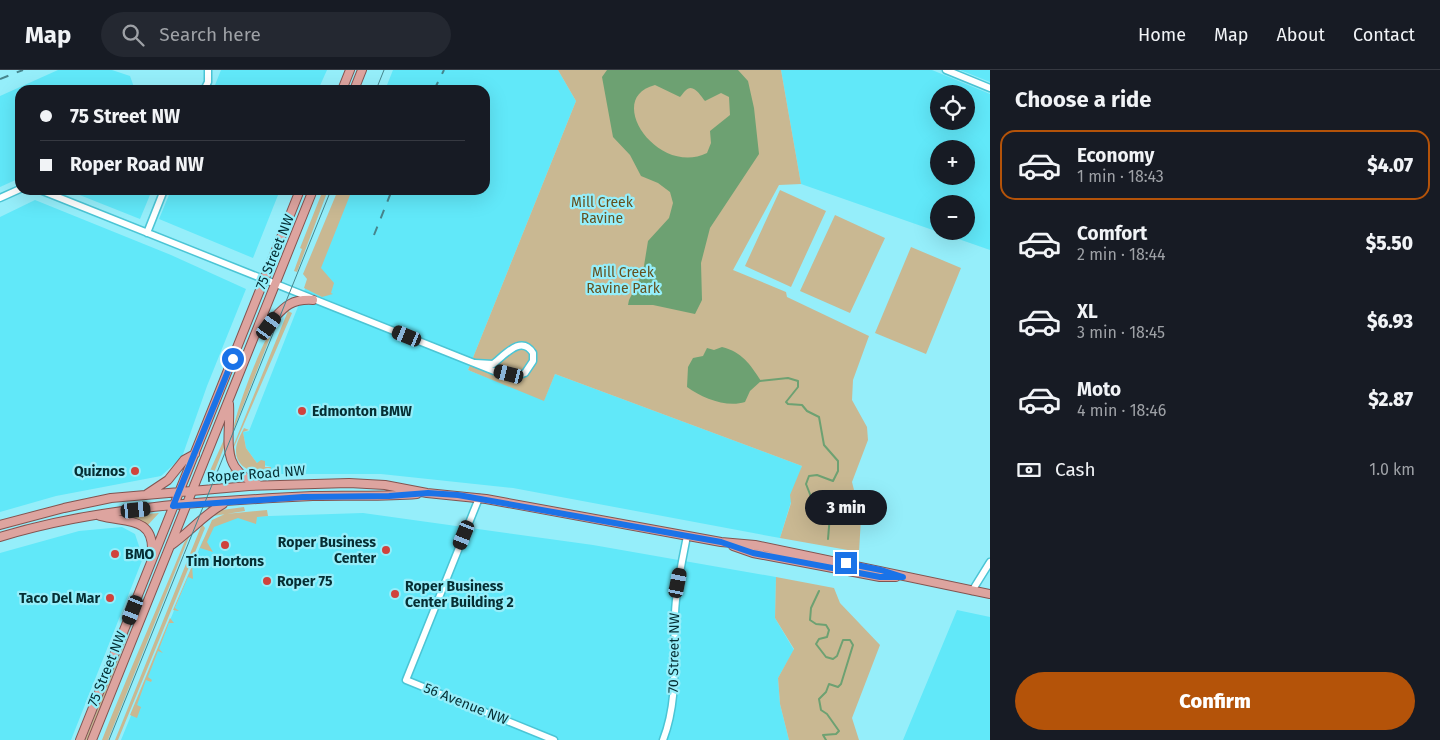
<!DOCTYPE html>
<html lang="en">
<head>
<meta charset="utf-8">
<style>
  body { margin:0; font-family:"Fira Sans",sans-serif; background:#242831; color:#f1f3f6; height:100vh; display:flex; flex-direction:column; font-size:19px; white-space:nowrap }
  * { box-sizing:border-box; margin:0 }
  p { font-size:16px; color:#9ea1a6 }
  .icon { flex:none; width:28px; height:28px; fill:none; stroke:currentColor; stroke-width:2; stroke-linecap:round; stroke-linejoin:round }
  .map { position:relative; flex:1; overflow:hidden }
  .details { display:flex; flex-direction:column; background:#171b24; width:450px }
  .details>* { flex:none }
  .top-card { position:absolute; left:15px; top:15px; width:475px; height:110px; border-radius:15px; box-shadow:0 5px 20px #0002; display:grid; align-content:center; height:110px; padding:0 25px; background:#171b24 }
  .buttons { position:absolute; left:930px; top:15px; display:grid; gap:10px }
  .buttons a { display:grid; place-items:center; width:45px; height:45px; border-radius:50%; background:#171b24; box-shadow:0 5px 20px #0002; font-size:25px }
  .end { position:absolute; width:22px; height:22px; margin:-11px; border:6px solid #1a73e8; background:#fff; box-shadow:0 0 0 2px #fff }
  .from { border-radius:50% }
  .bubble { position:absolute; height:35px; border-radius:18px; background:#171b24; box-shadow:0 5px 20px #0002; font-size:16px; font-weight:800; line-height:35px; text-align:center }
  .car { position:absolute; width:15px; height:30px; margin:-15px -8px; border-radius:6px; box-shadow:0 0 4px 1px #0007; background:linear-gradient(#222 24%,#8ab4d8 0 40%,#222 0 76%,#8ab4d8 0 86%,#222 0) }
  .top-card b { display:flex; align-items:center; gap:18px; height:48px; font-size:19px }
  .top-card b+b { border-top:1px solid #363941 }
  .top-card i { width:12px; height:12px; background:#f1f3f6 }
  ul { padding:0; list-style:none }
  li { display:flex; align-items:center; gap:15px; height:70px; margin:0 10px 8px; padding:0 15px; border:2px solid transparent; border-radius:15px }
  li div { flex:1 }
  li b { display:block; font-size:19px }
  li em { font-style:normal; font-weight:800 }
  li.active { border-color:#b45309 }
  li>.icon { width:45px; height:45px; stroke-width:1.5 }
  h2 { padding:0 25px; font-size:22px; line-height:60px }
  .pay { display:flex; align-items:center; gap:12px; height:55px; padding:0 25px; font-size:19px }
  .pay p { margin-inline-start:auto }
  .action { display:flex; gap:10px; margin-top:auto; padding:10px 25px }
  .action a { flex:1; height:58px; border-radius:30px; background:#b45309; color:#fff; font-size:20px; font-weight:800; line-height:58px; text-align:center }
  header { display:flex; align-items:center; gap:30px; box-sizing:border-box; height:70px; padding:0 25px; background:#171b24; border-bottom:1px solid #363941 }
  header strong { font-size:24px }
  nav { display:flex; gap:28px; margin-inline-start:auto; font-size:18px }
  .search { width:350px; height:45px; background:#242831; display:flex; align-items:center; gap:12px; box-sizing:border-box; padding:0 18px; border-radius:28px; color:#9ea1a6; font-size:19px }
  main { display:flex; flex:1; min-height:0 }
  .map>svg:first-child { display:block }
</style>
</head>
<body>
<header>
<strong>Map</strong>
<div class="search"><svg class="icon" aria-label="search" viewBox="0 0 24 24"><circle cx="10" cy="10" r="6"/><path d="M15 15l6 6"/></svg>Search here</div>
<nav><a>Home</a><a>Map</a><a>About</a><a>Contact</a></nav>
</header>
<main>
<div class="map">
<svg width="990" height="670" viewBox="0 0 990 670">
  <rect width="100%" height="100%" fill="#95eefa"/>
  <!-- built -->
  <path fill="#61e8f9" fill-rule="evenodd" d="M58,0H112L130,6L135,20H20V108L0,117V26Z
    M221,0H327L318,20H213Z
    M393,0H558L576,31L468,300L544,330L555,304L802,396L780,468L513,418L381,404H271V397L257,393L246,378L243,362L249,361L344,120H485V20H385Z
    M781,0H932L990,24V180L801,114ZM939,24H966V51H939ZM939,79H966V106H939ZM939,134H966V161H939Z
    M960,0H990V12Z
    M67,120H152L140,149Z
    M171,120H280L253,188L159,149Z
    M35,130L171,185L246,219L207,316L182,387L161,406L56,426L0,442V147Z
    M363,443L593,475L776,507L775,548L794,580L778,608L780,634L789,670H121L202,472L212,456L238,447Z
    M122,457L135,464L143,488L71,670H0V483L79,461Z
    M957,540L990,547V670H903Z"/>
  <!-- green -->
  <path fill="#c9b892" d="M558,0H781L801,114L779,115L733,200L786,222L787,227L869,266L853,310L852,330L867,357L868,370L852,412L861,448L859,482L780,468L791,433L790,425L802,396L555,304L544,331L468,300L576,31Z
    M323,120H328L297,202L294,201L302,179L300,178Z
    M338,120H352L321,198L334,213L331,223L333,224L322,227L304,218L307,209L303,204Z
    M780,120L826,141L791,217L745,196Z
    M835,145L885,168L850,243L800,221Z
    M911,177L961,198L926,284L875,263Z
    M288,241L292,243L234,377L237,393L232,379Z
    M277,250L233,361C237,336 263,269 277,250Z
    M244,358L249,360L243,362L246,378L257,393L261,390L265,391V397H271V404C257,405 235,399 236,380C236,373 241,364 244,358Z
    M226,365L225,375L213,405L209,403Z
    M232,400L241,408L224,411L231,400Z
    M244,437L245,441L213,446L222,440Z
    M267,440L268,446L257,447L256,454L238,448L214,457L207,472L213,482L200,478L192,495L193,509L188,507L175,538L179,541L173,540L212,450L225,444Z
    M159,443L147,456L123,447V446Z
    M202,454L205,458L118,670H115Z
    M191,462L108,670H102C128,604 157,539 184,473Z
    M776,507L834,518L840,533L880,575L852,648L859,670H789L780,634L778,608L794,579L775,548Z
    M170,548L174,553H169L159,579L163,583L158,581L148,607L152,610L151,612L146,610L137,635L141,637L137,648L130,645Z
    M133,552L88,670H85Z"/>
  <!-- water -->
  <path fill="#6da172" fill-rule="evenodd" d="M607,0H738L748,11L754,38L759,84L710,158L701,193L702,230L695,244L653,235H628L629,230L643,202L648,171L669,148L673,133L670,122L658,113L641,106L630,85L613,67L602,7ZM655,15L680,27C682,25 683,23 685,21C693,12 700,25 705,31L721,23L729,27L730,45L710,61L711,73L707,83C658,107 603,28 655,15Z
    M722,277C742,282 750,294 761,311L750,321L745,332C727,338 702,328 687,317L688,297L693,288L703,286L707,278L714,280Z"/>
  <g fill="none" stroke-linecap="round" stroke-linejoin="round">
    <!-- stream -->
    <path stroke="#6da172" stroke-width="2" d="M760,311L788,308L798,311V317L786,332L788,334L802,335L807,341L819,347L824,375L838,391V401L833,411L817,405L809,406L806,414L815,437L830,445L828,469
      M819,521L811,538L810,550L816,554L826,555L829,560L827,567L819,569L816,574L826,587L833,589L837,586L843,570H850L853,575L841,614L838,617L829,614L826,622L819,629L821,640L827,644L839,661L836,664L823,665L826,670"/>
    <defs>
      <path id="minor" d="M946,0L990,18
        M204,20L208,12V0
        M40,120L494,301L519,305L525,303L533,291V283C521,264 504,286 493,294L475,293
        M0,128L20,119
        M147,163L164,120
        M479,428L406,610L554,670
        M972,521L990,492
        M663,670C679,629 673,586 675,543C676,517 682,492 687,466"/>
      <path id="major" d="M342,20L350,0
        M354,20L362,0
        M256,264C280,249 280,228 313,230
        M229,334C231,369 218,397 257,414
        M147,424L168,410L184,390L195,384
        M100,446C125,453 154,446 152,482
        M0,455L64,438L111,428L249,416L349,413L385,415L427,423L486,429L721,472L755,475L990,524
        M0,467C101,436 210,431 315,426C349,425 383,427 417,424
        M170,476C189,463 203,445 223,434
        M733,476L753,483L880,507H896
        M80,670L300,120
        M92,670L313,120"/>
    </defs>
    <!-- minor casing -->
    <use href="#minor" stroke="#4bc5d5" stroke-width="9"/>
    <!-- major casing -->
    <use href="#major" stroke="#835450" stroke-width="10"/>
    <!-- minor -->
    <use href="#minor" stroke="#fff" stroke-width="6"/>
    <!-- major -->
    <use href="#major" stroke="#dda49f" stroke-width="8"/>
    <!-- tram -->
    <path stroke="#46858d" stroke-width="1" d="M376,20L384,0
      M109,670L331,120"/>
    <!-- rail -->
    <path stroke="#46858d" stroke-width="2" stroke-dasharray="9 9" stroke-linecap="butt" d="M0,9L23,0
      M434,20L444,0
      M374,165L392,120"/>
  </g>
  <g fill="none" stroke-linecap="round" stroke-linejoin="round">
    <!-- route -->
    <path stroke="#1a73e8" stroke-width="6" d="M233,289L173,436L303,427L389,426L428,423L458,425L721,472L753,483L843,500L880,507H903L881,500L846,493"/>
  </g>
  <!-- markers -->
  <g fill="#d0423c" stroke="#95eefa" stroke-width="2">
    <circle cx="302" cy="341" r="5"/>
    <circle cx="135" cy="401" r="5"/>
    <circle cx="225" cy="475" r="5"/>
    <circle cx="386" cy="480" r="5"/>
    <circle cx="115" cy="484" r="5"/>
    <circle cx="267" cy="511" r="5"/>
    <circle cx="395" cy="524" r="5"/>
    <circle cx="110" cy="528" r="5"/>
  </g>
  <g text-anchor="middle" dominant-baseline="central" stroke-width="4.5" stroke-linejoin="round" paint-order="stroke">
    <!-- park labels -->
    <g font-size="14" fill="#64501f" stroke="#95eefa">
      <text x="602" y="132">Mill Creek<tspan x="602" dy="16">Ravine</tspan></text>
      <text x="623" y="202">Mill Creek<tspan x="623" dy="16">Ravine Park</tspan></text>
    </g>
    <!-- street labels -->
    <g font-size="14" fill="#052e33" stroke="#95eefa">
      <text transform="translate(275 182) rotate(-68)">75 Street NW</text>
      <text transform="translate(256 404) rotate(-4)">Roper Road NW</text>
      <text transform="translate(674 583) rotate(-89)">70 Street NW</text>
      <text transform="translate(107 599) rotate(-68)">75 Street NW</text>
      <text transform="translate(466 634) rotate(22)">56 Avenue NW</text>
    </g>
    <!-- poi labels -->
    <g font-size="14" font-weight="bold" fill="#052e33" stroke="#95eefa" text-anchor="start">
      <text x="312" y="341">Edmonton BMW</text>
      <text x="125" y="401" text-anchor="end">Quiznos</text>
      <text x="376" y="472" text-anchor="end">Roper Business<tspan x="376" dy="16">Center</tspan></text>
      <text x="125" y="484">BMO</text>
      <text x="225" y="491" text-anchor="middle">Tim Hortons</text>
      <text x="277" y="511">Roper 75</text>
      <text x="405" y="516">Roper Business<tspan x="405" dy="16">Center Building 2</tspan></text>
      <text x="100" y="528" text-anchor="end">Taco Del Mar</text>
    </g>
  </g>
</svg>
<div class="buttons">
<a><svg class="icon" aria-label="locate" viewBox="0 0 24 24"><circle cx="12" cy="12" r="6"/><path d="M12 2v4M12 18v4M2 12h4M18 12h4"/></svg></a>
<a>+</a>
<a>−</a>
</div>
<i class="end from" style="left:233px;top:289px"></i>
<i class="end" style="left:846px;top:493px"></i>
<div class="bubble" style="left:805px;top:420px;width:82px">3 min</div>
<i class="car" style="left:269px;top:256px;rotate:36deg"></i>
<i class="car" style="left:407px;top:266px;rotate:292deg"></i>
<i class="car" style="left:509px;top:304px;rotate:284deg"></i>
<i class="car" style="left:136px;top:440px;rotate:84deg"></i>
<i class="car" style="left:464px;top:465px;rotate:202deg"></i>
<i class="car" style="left:678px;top:513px;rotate:11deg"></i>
<i class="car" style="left:133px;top:540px;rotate:201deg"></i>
<div class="top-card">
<b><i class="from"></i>75 Street NW</b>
<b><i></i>Roper Road NW</b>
</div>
</div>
<section class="details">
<h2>Choose a ride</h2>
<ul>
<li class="active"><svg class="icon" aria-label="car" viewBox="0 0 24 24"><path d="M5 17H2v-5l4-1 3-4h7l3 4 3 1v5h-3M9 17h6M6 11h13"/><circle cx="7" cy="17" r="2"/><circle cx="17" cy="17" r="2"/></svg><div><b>Economy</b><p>1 min · 18:43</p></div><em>$4.07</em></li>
<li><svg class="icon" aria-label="car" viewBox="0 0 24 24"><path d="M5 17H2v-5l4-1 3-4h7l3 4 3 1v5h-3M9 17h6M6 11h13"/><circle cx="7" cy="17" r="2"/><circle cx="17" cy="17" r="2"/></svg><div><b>Comfort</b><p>2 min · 18:44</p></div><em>$5.50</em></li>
<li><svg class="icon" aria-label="car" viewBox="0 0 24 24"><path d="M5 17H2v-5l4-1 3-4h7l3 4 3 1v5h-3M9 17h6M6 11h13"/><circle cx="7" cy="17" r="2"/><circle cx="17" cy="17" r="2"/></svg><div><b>XL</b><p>3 min · 18:45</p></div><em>$6.93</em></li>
<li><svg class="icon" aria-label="car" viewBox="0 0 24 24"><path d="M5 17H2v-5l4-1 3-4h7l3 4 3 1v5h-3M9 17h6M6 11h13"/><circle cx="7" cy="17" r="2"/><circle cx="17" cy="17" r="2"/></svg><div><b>Moto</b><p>4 min · 18:46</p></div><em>$2.87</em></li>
</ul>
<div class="pay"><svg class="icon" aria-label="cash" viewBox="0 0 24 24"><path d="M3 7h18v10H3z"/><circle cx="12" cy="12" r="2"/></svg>Cash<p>1.0 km</p></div>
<div class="action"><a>Confirm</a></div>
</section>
</main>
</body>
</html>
